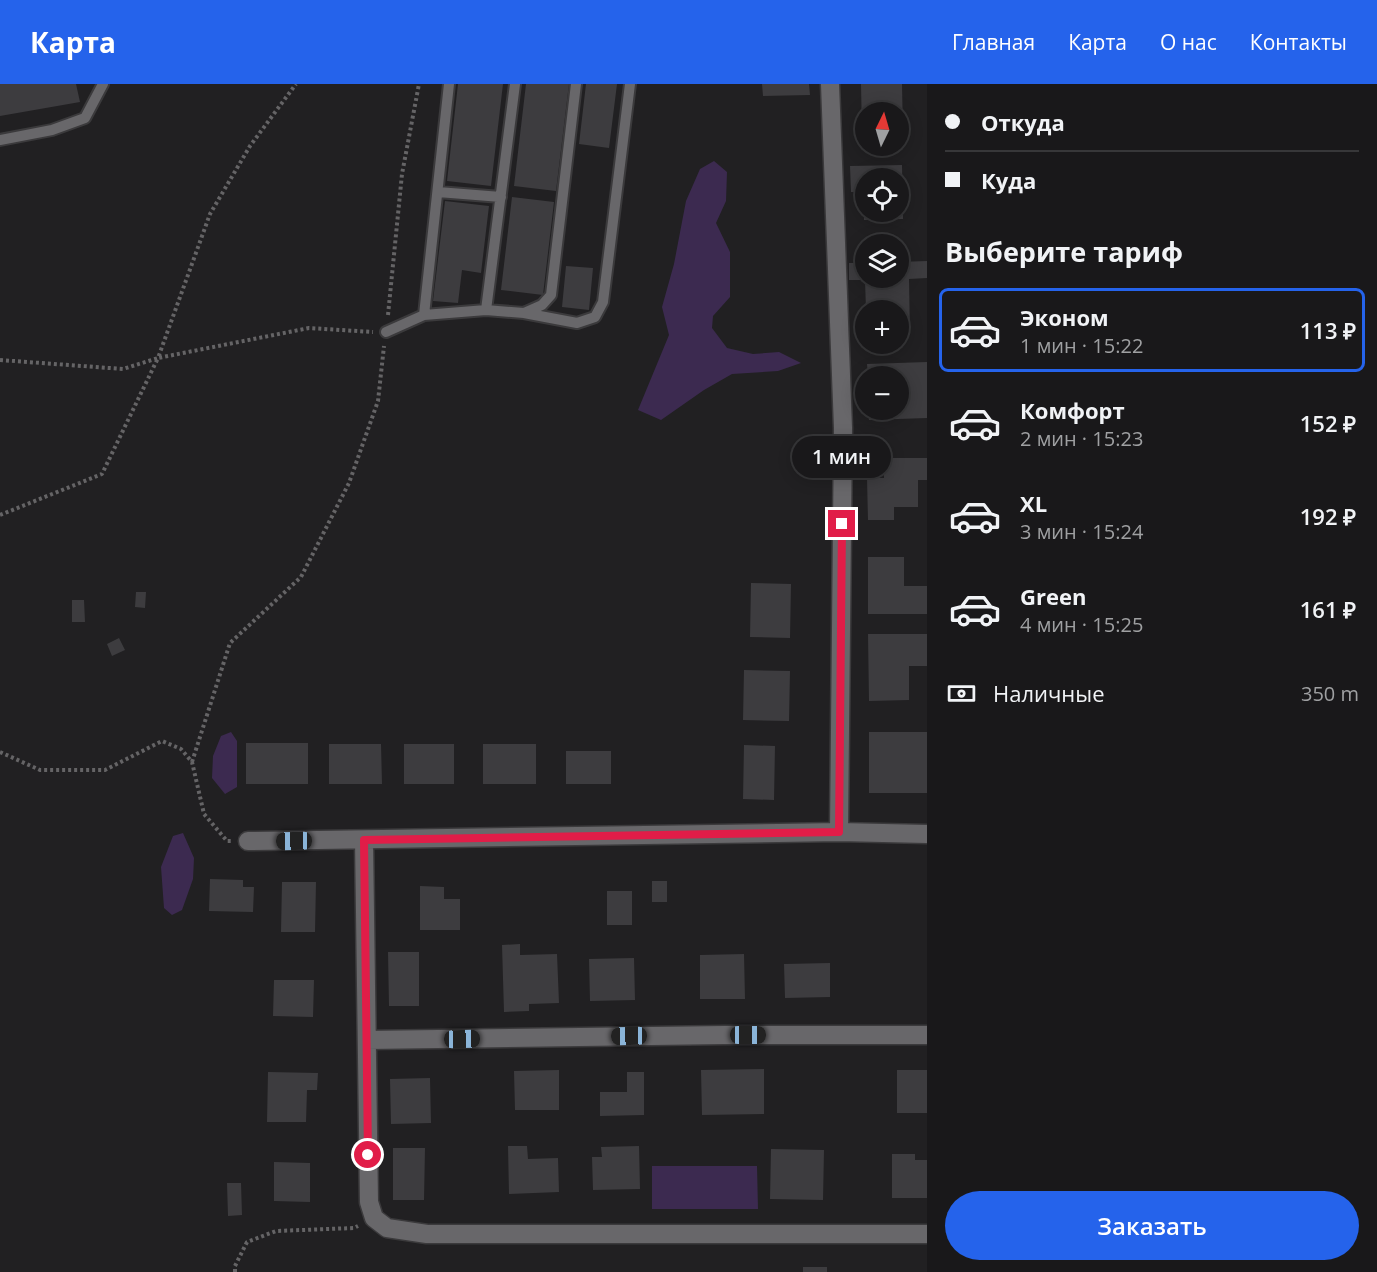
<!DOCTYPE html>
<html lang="ru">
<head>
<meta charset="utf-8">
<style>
  body { margin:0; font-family:"Open Sans",sans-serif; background:#222123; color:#f1f3f6; height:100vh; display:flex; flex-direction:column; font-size:22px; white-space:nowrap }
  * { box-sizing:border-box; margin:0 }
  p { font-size:20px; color:#9fa0a2 }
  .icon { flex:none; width:33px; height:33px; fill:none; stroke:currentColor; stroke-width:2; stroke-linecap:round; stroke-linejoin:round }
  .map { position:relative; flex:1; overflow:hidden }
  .details { display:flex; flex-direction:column; background:#19181a; width:450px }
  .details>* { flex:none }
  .top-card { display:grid; align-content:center; height:132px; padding:0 18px; background:#19181a }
  .needle { width:39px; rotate:5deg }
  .buttons { position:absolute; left:855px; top:18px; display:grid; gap:12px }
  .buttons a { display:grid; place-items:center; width:54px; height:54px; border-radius:50%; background:#19181a; box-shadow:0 3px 15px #0003,0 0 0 2px #373739; font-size:30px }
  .end { position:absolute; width:27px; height:27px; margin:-14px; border:8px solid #e11d48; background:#fff; box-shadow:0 0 0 3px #fff }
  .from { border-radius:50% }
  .bubble { position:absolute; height:42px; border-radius:21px; background:#19181a; box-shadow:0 3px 15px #0003,0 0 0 2px #373739; font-size:20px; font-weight:600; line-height:42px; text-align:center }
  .car { position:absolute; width:18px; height:36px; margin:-18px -9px; border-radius:8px; box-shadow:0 0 4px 2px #0007; background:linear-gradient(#222 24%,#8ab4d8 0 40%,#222 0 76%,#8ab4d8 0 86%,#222 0) }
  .top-card b { display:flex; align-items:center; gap:21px; height:57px; font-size:22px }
  .top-card b+b { border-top:2px solid #373739 }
  .top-card i { width:15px; height:15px; background:#f1f3f6 }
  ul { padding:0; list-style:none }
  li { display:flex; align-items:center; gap:18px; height:84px; margin:0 12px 9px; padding:0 6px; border:3px solid transparent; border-radius:9px }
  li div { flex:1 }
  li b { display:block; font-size:22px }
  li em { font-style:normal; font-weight:600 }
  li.active { border-color:#2563eb }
  li>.icon { width:54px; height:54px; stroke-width:1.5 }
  h2 { padding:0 18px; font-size:27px; line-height:72px }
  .pay { display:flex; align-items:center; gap:15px; height:66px; padding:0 18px; font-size:22px }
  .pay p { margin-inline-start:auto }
  .primary-button { display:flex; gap:12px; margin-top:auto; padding:12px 18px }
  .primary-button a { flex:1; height:69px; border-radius:36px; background:#2563eb; color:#fff; font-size:24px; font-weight:600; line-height:69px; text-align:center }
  header { display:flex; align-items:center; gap:36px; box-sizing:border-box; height:84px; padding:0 30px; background:#2563eb; color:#fff }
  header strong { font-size:28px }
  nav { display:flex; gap:33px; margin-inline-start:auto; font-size:21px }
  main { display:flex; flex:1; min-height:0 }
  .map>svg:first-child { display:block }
</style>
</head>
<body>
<header>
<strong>Карта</strong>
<nav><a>Главная</a><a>Карта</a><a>О нас</a><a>Контакты</a></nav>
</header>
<main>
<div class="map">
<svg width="927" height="1188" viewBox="0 0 927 1188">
  <rect width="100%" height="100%" fill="#212022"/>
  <!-- green -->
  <path fill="#3c2a50" d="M714,77L727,88L726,117L716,139L730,168V213L713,232L712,244L727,264L753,270L779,268L801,279L778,287L732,290L704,306L661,336L638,326L669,251L662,223L674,180L686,117L700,85Z
    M231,648L237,657V703L225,710L212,694L213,672L221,652Z
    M183,749L194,774L193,795L182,826L172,831L164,824L161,783L173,752Z
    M652,1082H757L758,1125H652Z"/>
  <!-- building -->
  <path fill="#3d3c3f" d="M0,0H76L80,18L0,32Z
    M458,0H503L491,102L447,97Z
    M526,0H569L556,107L514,102Z
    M586,0H617L609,64L579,60Z
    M762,0H809L810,11L763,12Z
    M861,0H902L903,49H898V28H866V49L862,50Z
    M902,81L903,135L864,136V128H898V94H866V114H864L863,108H851L850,82Z
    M512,113L554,118L543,211L501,206Z
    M445,117L489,122L481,189L462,186L458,219L433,217Z
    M927,177V194L909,195L910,251L898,252V226H866L865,196H849V179H866V194H898V178Z
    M566,182L593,184L589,226L562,223Z
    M927,278V334L869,336L868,326H898V292H868L867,280Z
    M884,374H927V396H918V423H894V436H868L867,394H884Z
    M868,473H904V502H927V530H868Z
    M751,499L791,500L790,554L750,553Z
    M136,508H146L145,524L135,523Z
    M72,516H84L85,538H72Z
    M868,550H927V582H909V616L869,617Z
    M119,554L125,566L112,572L107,560Z
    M744,586L790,587L789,637L743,636Z
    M869,648H927V709H869Z
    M246,659H308V700H246Z
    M329,660H381L382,700H329Z
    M404,660H454V700H404Z
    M483,660H536V700H483Z
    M744,661L775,662L774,716L743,715Z
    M566,667H611V700H566Z
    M210,795L243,796V803H254L253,828L209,827Z
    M652,797H667V818H652Z
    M282,798H316L315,848H281Z
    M420,802L444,803V815H460V846H420Z
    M607,807H632V841H607Z
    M520,860V871L557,870L559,919L529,920V927L504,928L502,861Z
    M388,868H419V922H389Z
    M744,870L745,915H700V871Z
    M634,874L635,916L590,917L589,875Z
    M830,879V913L785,914L784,880Z
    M274,896H314L313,933L273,932Z
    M764,985V1030L702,1031L701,986Z
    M559,986V1026H515L514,987Z
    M897,986H927V1029H897Z
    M268,988L318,989L317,1006H307L306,1038H267Z
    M627,988H644V1031L600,1032V1008H627Z
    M430,994L431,1039L391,1040L390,995Z
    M508,1062H527L528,1075L558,1074L559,1108L509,1110Z
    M639,1062L640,1105L593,1106L592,1073H602L601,1063Z
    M393,1064H425L424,1116H393Z
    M771,1065L824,1066L823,1116L770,1115Z
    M892,1070H915V1076H927V1114H892Z
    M274,1078L310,1079V1118L274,1117Z
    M227,1099H241L242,1131L228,1132Z
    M803,1183H827V1188H803Z"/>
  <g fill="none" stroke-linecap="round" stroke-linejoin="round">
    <defs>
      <path id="service" d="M0,56L52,46L85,34L103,0
        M438,108L501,113
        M486,226L515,0
        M524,229L542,221L551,211L576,0
        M424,231L449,0
        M386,248L424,231L486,226L524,229L577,239L595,233L603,218L630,0"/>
      <path id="minor" d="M830,0L843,344L839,748
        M364,756L369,1118L374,1134L387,1144L427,1150H927
        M248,757L839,748L927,750
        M367,956L724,951H927"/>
    </defs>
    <!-- service casing -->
    <use href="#service" stroke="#3b3a3c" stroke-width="14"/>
    <!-- minor casing -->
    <use href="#minor" stroke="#3b3a3c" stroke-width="21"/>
    <!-- path -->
    <path stroke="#656466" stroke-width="4" stroke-dasharray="3 3" stroke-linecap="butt" d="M388,231L402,90L419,0
      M0,276L123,285L158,274L210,130L250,62L296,0
      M0,431L102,390L158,274L309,244L373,248
      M0,668L40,686H105L162,657L181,665L192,678L204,730L227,757H232
      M192,678L230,559L301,493L349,399L378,317L384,262
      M235,1188V1182L247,1158L276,1147L354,1144L358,1142"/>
    <!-- service -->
    <use href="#service" stroke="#68676a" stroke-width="10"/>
    <!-- minor -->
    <use href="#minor" stroke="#68676a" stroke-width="18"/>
  </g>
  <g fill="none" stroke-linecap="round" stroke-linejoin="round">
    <!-- route -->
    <path stroke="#e11d48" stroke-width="8" d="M368,1071L364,756L839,748L842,440"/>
  </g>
</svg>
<div class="buttons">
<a><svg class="needle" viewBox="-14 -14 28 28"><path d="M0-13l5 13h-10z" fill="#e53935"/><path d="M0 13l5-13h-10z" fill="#9fa0a2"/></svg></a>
<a><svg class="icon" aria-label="locate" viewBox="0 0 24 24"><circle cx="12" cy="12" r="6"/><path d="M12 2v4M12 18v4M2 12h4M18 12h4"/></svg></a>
<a><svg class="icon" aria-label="layers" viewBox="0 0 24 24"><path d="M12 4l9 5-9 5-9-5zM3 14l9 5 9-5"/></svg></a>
<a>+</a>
<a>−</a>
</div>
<i class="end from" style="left:368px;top:1071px"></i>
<i class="end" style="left:842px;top:440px"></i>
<div class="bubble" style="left:792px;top:352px;width:99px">1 мин</div>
<i class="car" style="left:294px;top:757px;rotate:269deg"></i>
<i class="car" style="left:748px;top:951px;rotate:90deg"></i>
<i class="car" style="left:629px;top:952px;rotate:269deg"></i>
<i class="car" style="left:462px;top:955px;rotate:89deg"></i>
</div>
<section class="details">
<div class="top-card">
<b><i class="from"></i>Откуда</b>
<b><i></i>Куда</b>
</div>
<h2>Выберите тариф</h2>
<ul>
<li class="active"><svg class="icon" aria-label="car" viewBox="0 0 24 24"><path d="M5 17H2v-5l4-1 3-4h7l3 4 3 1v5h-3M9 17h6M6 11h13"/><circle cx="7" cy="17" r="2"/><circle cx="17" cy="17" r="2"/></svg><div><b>Эконом</b><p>1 мин · 15:22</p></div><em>113 ₽</em></li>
<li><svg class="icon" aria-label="car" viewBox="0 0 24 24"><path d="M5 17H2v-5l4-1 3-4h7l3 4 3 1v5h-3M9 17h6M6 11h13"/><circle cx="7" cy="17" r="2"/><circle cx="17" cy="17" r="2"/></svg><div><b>Комфорт</b><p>2 мин · 15:23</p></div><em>152 ₽</em></li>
<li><svg class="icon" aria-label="car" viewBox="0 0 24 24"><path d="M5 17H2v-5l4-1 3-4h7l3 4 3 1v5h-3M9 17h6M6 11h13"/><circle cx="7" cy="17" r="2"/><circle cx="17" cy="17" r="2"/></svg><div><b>XL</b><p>3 мин · 15:24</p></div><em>192 ₽</em></li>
<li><svg class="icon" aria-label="car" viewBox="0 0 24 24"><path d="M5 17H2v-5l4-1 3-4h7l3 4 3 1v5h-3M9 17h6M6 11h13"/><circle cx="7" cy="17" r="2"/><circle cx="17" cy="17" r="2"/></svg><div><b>Green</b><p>4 мин · 15:25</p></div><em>161 ₽</em></li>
</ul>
<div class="pay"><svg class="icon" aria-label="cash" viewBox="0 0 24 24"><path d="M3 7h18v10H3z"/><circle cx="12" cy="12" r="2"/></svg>Наличные<p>350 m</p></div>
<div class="primary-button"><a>Заказать</a></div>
</section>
</main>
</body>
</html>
